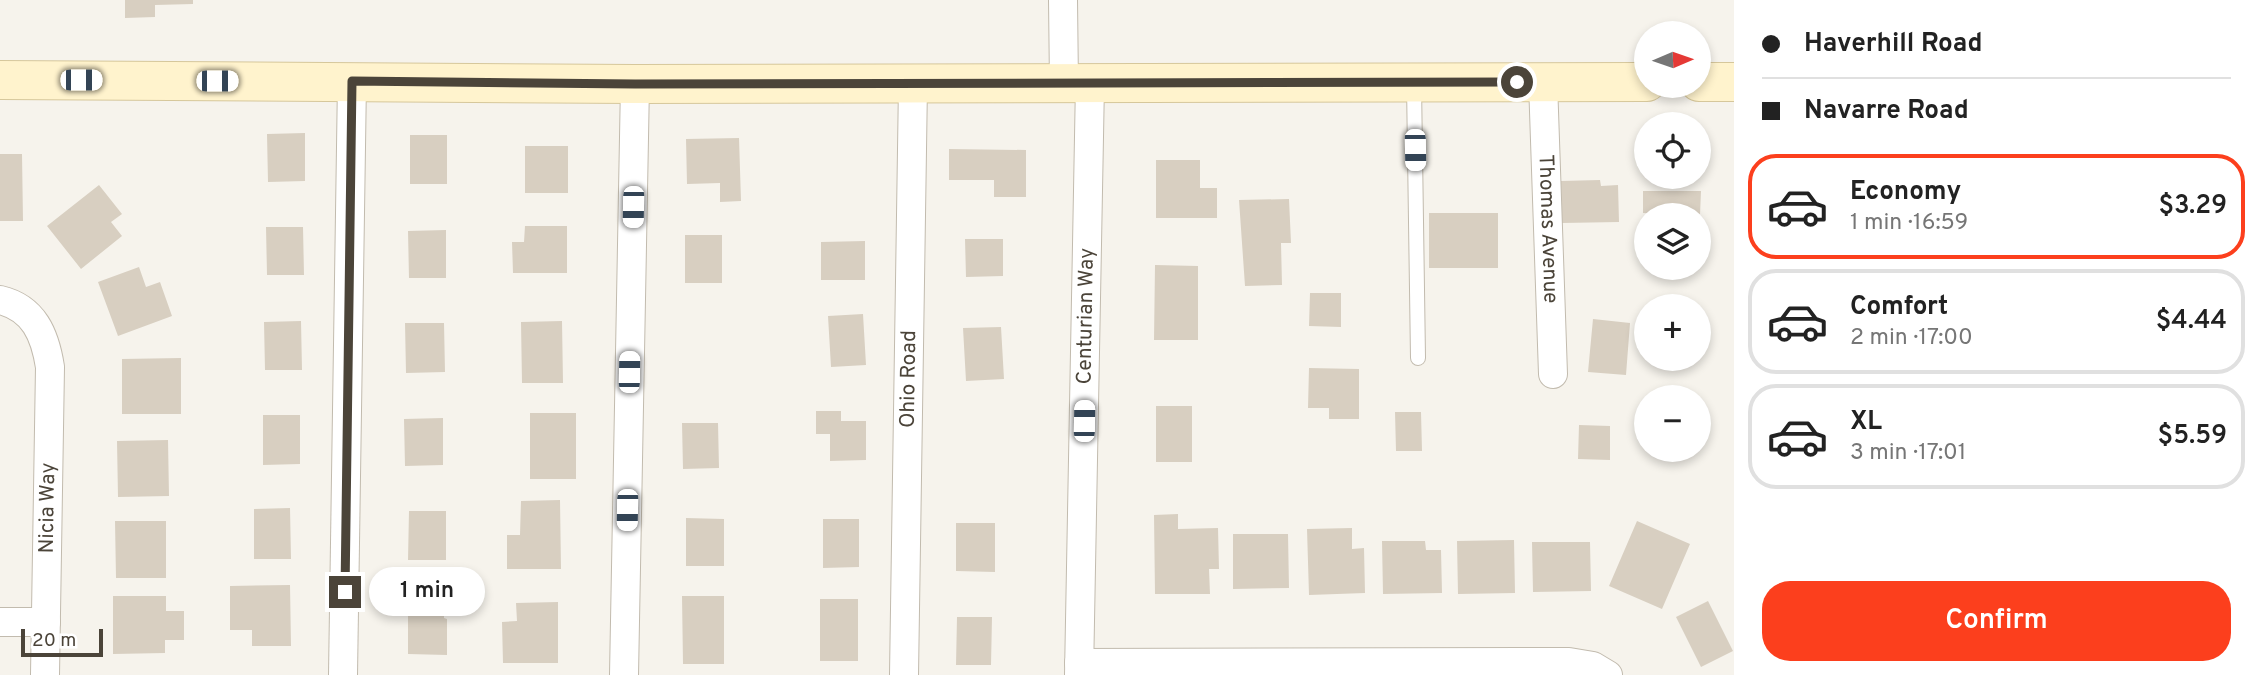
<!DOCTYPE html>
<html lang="en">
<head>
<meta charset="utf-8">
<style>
  body { margin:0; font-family:Overpass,sans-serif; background:#f2f2f2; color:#222; height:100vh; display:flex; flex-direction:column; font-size:26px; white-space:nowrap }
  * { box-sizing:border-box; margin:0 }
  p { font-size:23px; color:#767676 }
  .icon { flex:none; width:38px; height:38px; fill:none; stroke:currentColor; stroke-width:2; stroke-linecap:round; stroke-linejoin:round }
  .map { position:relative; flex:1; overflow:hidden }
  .sheet { display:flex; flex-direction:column; background:#fff; width:525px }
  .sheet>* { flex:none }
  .guide { display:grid; align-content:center; height:154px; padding:0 28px; background:#fff }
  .needle { width:46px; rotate:88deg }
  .controls { position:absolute; left:1634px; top:21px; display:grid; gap:14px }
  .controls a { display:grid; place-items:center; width:77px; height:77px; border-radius:50%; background:#fff; box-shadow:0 4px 10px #0003; font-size:35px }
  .scale { position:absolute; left:21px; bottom:18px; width:82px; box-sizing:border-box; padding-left:7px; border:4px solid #4b4439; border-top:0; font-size:19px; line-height:24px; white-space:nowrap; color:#4b4439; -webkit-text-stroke:5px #fff; paint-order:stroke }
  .end { position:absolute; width:32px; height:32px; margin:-16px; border:9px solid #4b4439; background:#fff; box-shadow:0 0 0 4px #fff }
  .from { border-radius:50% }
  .bubble { position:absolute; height:49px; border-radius:24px; background:#fff; box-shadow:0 4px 10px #0003; font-size:23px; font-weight:600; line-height:49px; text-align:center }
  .car { position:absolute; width:21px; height:42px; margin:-21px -10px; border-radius:9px; box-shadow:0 0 5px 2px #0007; background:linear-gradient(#fff 24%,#345 0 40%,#fff 0 76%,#345 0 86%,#fff 0) }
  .guide b { display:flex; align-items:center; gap:24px; height:66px; font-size:26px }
  .guide b+b { border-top:2px solid #e0e0e0 }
  .guide i { width:18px; height:18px; background:#222 }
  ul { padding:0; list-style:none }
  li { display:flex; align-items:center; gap:21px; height:105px; margin:0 14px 10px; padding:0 14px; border:4px solid #e0e0e0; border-radius:28px }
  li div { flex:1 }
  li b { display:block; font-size:26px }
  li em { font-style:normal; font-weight:600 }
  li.current { border-color:#fc3f1d }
  li>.icon { width:63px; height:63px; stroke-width:1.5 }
  .action { display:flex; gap:14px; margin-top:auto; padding:14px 28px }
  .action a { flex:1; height:80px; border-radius:28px; background:#fc3f1d; color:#fff; font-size:28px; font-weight:600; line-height:80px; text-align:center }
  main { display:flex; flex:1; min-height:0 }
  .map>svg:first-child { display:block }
</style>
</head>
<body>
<main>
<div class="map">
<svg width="1734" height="675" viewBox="0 0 1734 675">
  <rect width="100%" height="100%" fill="#f6f3ec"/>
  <!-- building -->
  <path fill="#d8cfc1" d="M125,0H193V4L155,5V17L125,18Z
    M305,133V181L268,182L267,134Z
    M410,135H447V184H410Z
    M739,138L741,201L720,202V183L687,184L686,139Z
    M525,146H568V193H525Z
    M949,149L1026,150V197H994V180H949Z
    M0,154H22L23,221H0Z
    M1156,160H1200V188H1217V218H1156Z
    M1600,180L1601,186L1618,185L1619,222L1562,223L1561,181Z
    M99,185L122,214L111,222L122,236L81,269L47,226Z
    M1643,191H1701L1700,215L1643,213Z
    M1289,199L1291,243H1281L1282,285L1245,286L1239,200Z
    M1429,213H1498V268H1429Z
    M525,226H567V273H513L512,242H524Z
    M266,227H303L304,275H267Z
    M446,230V278H409L408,231Z
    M685,235H722V283H685Z
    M965,239H1003V276L966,277Z
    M865,241V280H821V242Z
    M1155,265L1198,266V340H1154Z
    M139,267L146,287L160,282L172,316L118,336L98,282Z
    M1310,293H1341V327L1309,326Z
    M863,314L866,365L831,367L828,316Z
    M1593,319L1630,323L1626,375L1588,372Z
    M301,321L302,370H265L264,322Z
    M562,321L563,383H522L521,322Z
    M405,323H444L445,372L406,373Z
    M1001,327L1004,379L966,381L963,328Z
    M181,358V414H122V359Z
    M1309,368L1359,369V419H1329V408H1308Z
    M1156,406H1192V462H1156Z
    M816,411H841V421H866V460L830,461V434H816Z
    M1395,412H1421L1422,451H1396Z
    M530,413H576V479H530Z
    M263,415H300V464L263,465Z
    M443,418V465L405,466L404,419Z
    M682,423H718L719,468L683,469Z
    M1579,425L1610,426V460L1578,459Z
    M168,440L169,496L118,497L117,441Z
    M560,500L561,569H507V535H520L521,501Z
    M290,508L291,559H254V509Z
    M409,511H446V560H408Z
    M1178,514V529L1218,528L1219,569H1209L1210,594H1155L1154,515Z
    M686,518L724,519V566H686Z
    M823,519H859V567L823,568Z
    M115,521H166V578H116Z
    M1637,521L1690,544L1662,609L1609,586Z
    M956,523H995V572L956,571Z
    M1352,528V549L1364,548L1365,593L1309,595L1307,529Z
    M1233,534H1288L1289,588L1233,589Z
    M1514,540L1515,593L1458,594L1457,541Z
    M1382,541H1425L1426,550H1441L1442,593L1383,594Z
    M1532,542H1590L1591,591L1533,592Z
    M290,585L291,646H252V630H230V586Z
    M113,596H166V611H184V640H165V653L113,654Z
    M682,596H724V664H683Z
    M820,599H858V661H820Z
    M1708,601L1733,651L1701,667L1676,617Z
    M558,602V663H503L502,622L517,621L516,603Z
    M408,603H444V618L447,619V655L408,654Z
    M957,617H992L991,665H956Z"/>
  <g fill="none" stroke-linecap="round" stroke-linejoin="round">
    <defs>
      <path id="lane" d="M1414,84L1418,358"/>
      <g id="street">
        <path d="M1063,0L1064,84"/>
        <path id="s1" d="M1543,82L1553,374"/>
        <path d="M0,300C34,308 45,335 50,367L45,675"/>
        <path d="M0,622H46"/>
        <path d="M1079,663L1569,662L1593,666L1608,675"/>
        <path d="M343,675L352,81"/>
        <path d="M624,675L635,84"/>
        <path id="s2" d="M904,675L913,84"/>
        <path id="s3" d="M1079,675L1090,83"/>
      </g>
      <path id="secondary" d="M0,80L635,84L1647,82
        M1699,82H1734"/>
    </defs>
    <!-- lane casing -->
    <use href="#lane" stroke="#c2bbae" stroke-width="16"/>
    <!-- street casing -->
    <use href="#street" stroke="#c2bbae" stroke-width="30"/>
    <!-- secondary casing -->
    <use href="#secondary" stroke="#d6c79b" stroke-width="40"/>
    <!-- lane -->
    <use href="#lane" stroke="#fff" stroke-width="14"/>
    <!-- street -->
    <use href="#street" stroke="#fff" stroke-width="28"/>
    <!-- secondary -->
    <use href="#secondary" stroke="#fff3cd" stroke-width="38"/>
  </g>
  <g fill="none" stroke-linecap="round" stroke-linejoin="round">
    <!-- route -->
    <path stroke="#4b4439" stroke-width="9" d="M345,592L352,81L635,84L1517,82"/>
  </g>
  <g text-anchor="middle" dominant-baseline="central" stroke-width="5" stroke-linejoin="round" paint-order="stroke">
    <!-- street labels -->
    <g font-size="21" fill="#4b4439" stroke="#fff">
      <text stroke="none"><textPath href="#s1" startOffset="147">Thomas Avenue</textPath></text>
      <text stroke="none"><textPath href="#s3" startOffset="359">Centurian Way</textPath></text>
      <text stroke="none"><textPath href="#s2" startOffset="296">Ohio Road</textPath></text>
      <text transform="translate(48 508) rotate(-89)">Nicia Way</text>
    </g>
  </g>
</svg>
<div class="controls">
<a><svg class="needle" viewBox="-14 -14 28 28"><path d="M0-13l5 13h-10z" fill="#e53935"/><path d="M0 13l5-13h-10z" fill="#767676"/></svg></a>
<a><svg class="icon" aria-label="locate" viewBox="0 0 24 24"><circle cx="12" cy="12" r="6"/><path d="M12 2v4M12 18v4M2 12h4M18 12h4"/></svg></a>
<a><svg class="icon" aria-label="layers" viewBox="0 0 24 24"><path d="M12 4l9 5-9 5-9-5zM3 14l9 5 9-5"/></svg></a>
<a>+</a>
<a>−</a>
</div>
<div class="scale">20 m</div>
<i class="end from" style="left:1517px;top:82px"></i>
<i class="end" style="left:345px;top:592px"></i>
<div class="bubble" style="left:369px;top:567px;width:116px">1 min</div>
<i class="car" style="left:81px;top:80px;rotate:90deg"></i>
<i class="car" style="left:217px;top:81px;rotate:90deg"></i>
<i class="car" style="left:1415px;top:150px;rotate:179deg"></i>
<i class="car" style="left:633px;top:207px;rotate:181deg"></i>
<i class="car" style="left:629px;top:372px;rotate:1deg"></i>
<i class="car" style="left:1084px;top:421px;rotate:1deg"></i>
<i class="car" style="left:627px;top:510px;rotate:181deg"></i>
</div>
<section class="sheet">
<div class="guide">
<b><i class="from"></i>Haverhill Road</b>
<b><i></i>Navarre Road</b>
</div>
<ul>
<li class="current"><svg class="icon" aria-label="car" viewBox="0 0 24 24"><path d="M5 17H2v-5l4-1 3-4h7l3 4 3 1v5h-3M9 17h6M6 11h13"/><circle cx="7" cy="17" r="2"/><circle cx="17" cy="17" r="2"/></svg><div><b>Economy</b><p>1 min · 16:59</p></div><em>$3.29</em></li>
<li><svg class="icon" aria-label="car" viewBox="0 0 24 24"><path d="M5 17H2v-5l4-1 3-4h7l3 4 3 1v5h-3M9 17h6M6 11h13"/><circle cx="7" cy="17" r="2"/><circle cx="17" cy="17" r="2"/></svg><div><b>Comfort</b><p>2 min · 17:00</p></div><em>$4.44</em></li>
<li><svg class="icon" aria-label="car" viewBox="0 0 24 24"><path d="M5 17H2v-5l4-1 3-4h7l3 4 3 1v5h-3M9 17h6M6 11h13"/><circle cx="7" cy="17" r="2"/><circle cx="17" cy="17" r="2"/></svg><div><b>XL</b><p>3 min · 17:01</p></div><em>$5.59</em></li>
</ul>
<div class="action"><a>Confirm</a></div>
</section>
</main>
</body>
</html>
